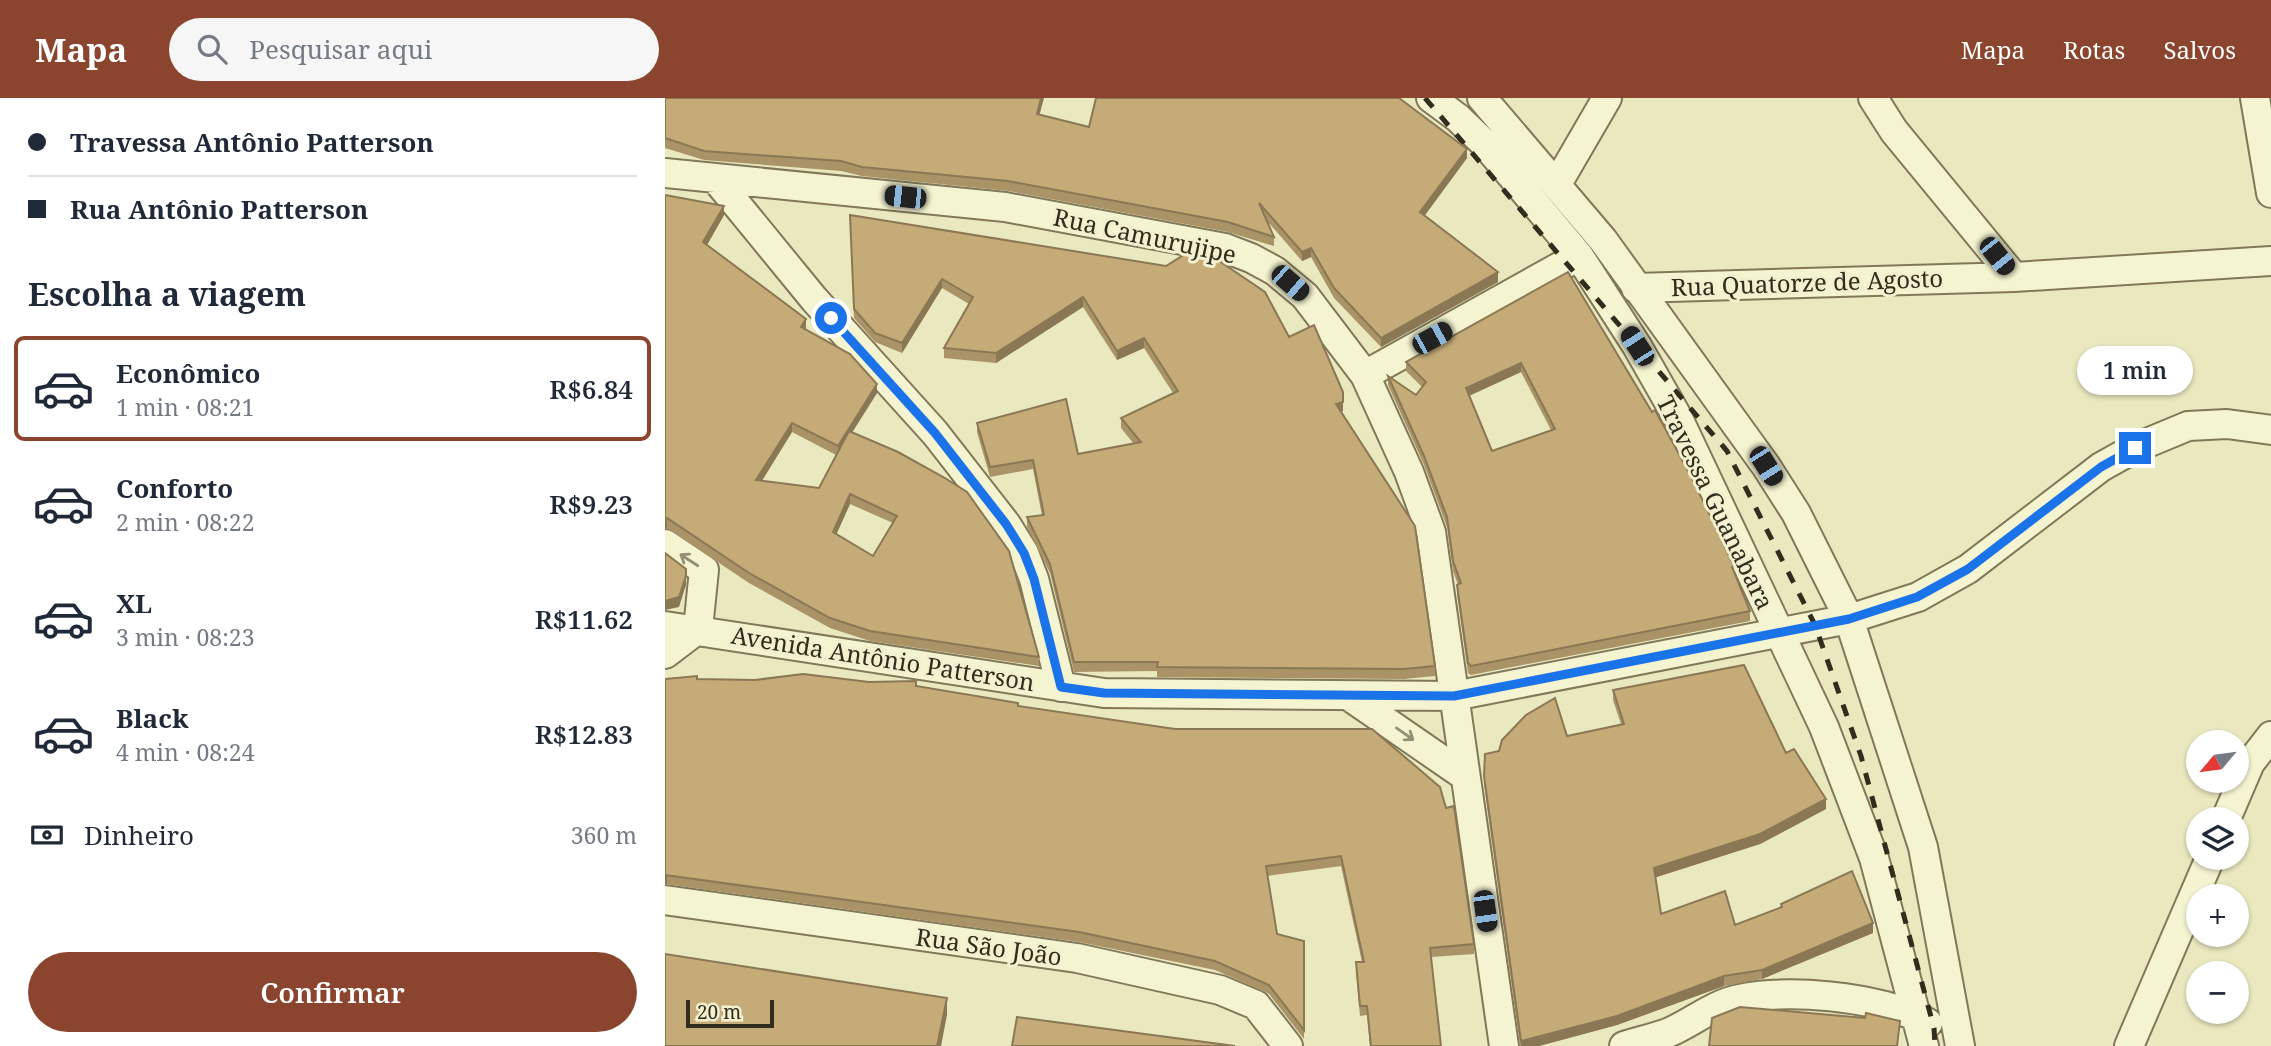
<!DOCTYPE html>
<html lang="pt">
<head>
<meta charset="utf-8">
<style>
  body { margin:0; font-family:"Noto Serif",serif; background:#f6f6f7; color:#1f2937; height:100vh; display:flex; flex-direction:column; font-size:26px; white-space:nowrap }
  * { box-sizing:border-box; margin:0 }
  p { font-size:23px; color:#747a83 }
  .icon { flex:none; width:38px; height:38px; fill:none; stroke:currentColor; stroke-width:2; stroke-linecap:round; stroke-linejoin:round }
  .map { position:relative; flex:1; overflow:hidden }
  .side { display:flex; flex-direction:column; background:#fff; width:665px }
  .side>* { flex:none }
  .guide { display:grid; align-content:center; height:154px; padding:0 28px; background:#fff }
  .needle { width:46px; rotate:241deg }
  .fabs { position:absolute; left:1521px; top:632px; display:grid; gap:14px }
  .fabs a { display:grid; place-items:center; width:63px; height:63px; border-radius:50%; background:#fff; box-shadow:0 2px 5px #0004; font-size:35px }
  .scale { position:absolute; left:21px; bottom:18px; width:88px; box-sizing:border-box; padding-left:7px; border:4px solid #312c1c; border-top:0; font-size:19px; line-height:24px; white-space:nowrap; color:#312c1c; -webkit-text-stroke:5px #f2f0ce; paint-order:stroke }
  .end { position:absolute; width:32px; height:32px; margin:-16px; border:9px solid #1a73e8; background:#fff; box-shadow:0 0 0 4px #fff }
  .from { border-radius:50% }
  .bubble { position:absolute; height:49px; border-radius:24px; background:#fff; box-shadow:0 2px 5px #0004; font-size:23px; font-weight:600; line-height:49px; text-align:center }
  .car { position:absolute; width:21px; height:42px; margin:-21px -10px; border-radius:9px; box-shadow:0 0 5px 2px #0007; background:linear-gradient(#222 24%,#8ab4d8 0 40%,#222 0 76%,#8ab4d8 0 86%,#222 0) }
  .guide b { display:flex; align-items:center; gap:24px; height:66px; font-size:26px }
  .guide b+b { border-top:2px solid #e0e1e3 }
  .guide i { width:18px; height:18px; background:#1f2937 }
  ul { padding:0; list-style:none }
  li { display:flex; align-items:center; gap:21px; height:105px; margin:0 14px 10px; padding:0 14px; border:4px solid transparent; border-radius:10px }
  li div { flex:1 }
  li b { display:block; font-size:26px }
  li em { font-style:normal; font-weight:600 }
  li.on { border-color:#8b452e }
  li>.icon { width:63px; height:63px; stroke-width:1.5 }
  h2 { padding:0 28px; font-size:32px; line-height:84px }
  .pay { display:flex; align-items:center; gap:18px; height:77px; padding:0 28px; font-size:26px }
  .pay p { margin-inline-start:auto }
  .cta { display:flex; gap:14px; margin-top:auto; padding:14px 28px }
  .cta a { flex:1; height:80px; border-radius:42px; background:#8b452e; color:#fff; font-size:28px; font-weight:600; line-height:80px; text-align:center }
  header { display:flex; align-items:center; gap:42px; box-sizing:border-box; height:98px; padding:0 35px; background:#8b452e; color:#fff }
  header strong { font-size:33px }
  nav { display:flex; gap:38px; margin-inline-start:auto; font-size:24px }
  .search { width:490px; height:63px; background:#f6f6f7; display:flex; align-items:center; gap:18px; box-sizing:border-box; padding:0 24px; border-radius:38px; color:#747a83; font-size:26px }
  main { display:flex; flex:1; min-height:0 }
  .map>svg:first-child { display:block }
</style>
</head>
<body>
<header>
<strong>Mapa</strong>
<div class="search"><svg class="icon" aria-label="search" viewBox="0 0 24 24"><circle cx="10" cy="10" r="6"/><path d="M15 15l6 6"/></svg>Pesquisar aqui</div>
<nav><a>Mapa</a><a>Rotas</a><a>Salvos</a></nav>
</header>
<main>
<section class="side">
<div class="guide">
<b><i class="from"></i>Travessa Antônio Patterson</b>
<b><i></i>Rua Antônio Patterson</b>
</div>
<h2>Escolha a viagem</h2>
<ul>
<li class="on"><svg class="icon" aria-label="car" viewBox="0 0 24 24"><path d="M5 17H2v-5l4-1 3-4h7l3 4 3 1v5h-3M9 17h6M6 11h13"/><circle cx="7" cy="17" r="2"/><circle cx="17" cy="17" r="2"/></svg><div><b>Econômico</b><p>1 min · 08:21</p></div><em>R$6.84</em></li>
<li><svg class="icon" aria-label="car" viewBox="0 0 24 24"><path d="M5 17H2v-5l4-1 3-4h7l3 4 3 1v5h-3M9 17h6M6 11h13"/><circle cx="7" cy="17" r="2"/><circle cx="17" cy="17" r="2"/></svg><div><b>Conforto</b><p>2 min · 08:22</p></div><em>R$9.23</em></li>
<li><svg class="icon" aria-label="car" viewBox="0 0 24 24"><path d="M5 17H2v-5l4-1 3-4h7l3 4 3 1v5h-3M9 17h6M6 11h13"/><circle cx="7" cy="17" r="2"/><circle cx="17" cy="17" r="2"/></svg><div><b>XL</b><p>3 min · 08:23</p></div><em>R$11.62</em></li>
<li><svg class="icon" aria-label="car" viewBox="0 0 24 24"><path d="M5 17H2v-5l4-1 3-4h7l3 4 3 1v5h-3M9 17h6M6 11h13"/><circle cx="7" cy="17" r="2"/><circle cx="17" cy="17" r="2"/></svg><div><b>Black</b><p>4 min · 08:24</p></div><em>R$12.83</em></li>
</ul>
<div class="pay"><svg class="icon" aria-label="cash" viewBox="0 0 24 24"><path d="M3 7h18v10H3z"/><circle cx="12" cy="12" r="2"/></svg>Dinheiro<p>360 m</p></div>
<div class="cta"><a>Confirmar</a></div>
</section>
<div class="map">
<svg width="1606" height="948" viewBox="0 0 1606 948">
  <rect width="100%" height="100%" fill="#eae8bf"/>
  <g fill="none" stroke-linecap="round" stroke-linejoin="round">
    <defs>
      <path id="street" d="M766,0L793,20L821,47L914,158L972,248L1013,320L1159,629L1209,760L1259,948
        M817,0L938,142L1101,368L1131,415L1184,521L1258,749L1295,948
        M1208,0L1229,33L1349,179
        M1590,0L1606,95
        M0,75L340,109L560,150L586,160L610,173L640,198L700,277L744,374L766,434L839,948
        M50,80L149,201L270,335L341,426L359,455L369,481L396,589
        M892,86L942,0
        M971,190L1349,179L1606,163
        M700,277L914,158
        M0,446L39,472L33,531
        M0,528L439,595L789,598L1184,521L1253,499L1303,471L1436,369L1470,350L1523,328L1562,326L1606,332
        M0,556L33,531
        M684,598L800,678
        M1561,721L1585,665L1606,638
        M0,802L412,860L555,892L591,907L623,948
        M959,948C974,943 990,940 1005,934C1025,925 1043,911 1063,904C1111,888 1220,898 1263,925
        M1464,948L1545,760"/>
    </defs>
    <!-- street casing -->
    <use href="#street" stroke="#817859" stroke-width="32"/>
    <!-- street -->
    <use href="#street" stroke="#f5f4d1" stroke-width="28"/>
    <!-- rail -->
    <path stroke="#312c1c" stroke-width="5" stroke-dasharray="12 12" stroke-linecap="butt" d="M760,0L1062,353L1150,527L1196,658L1269,930L1270,948"/>
  </g>
  <!-- wall -->
  <path fill="#a99367" fill-rule="evenodd" d="M0,0L424,29L802,60L759,118L833,184L716,249L669,200L646,159L637,163L603,124L609,139V148L563,134L343,93L197,78L176,73L39,62L0,50Z
    M0,97L59,117L42,147L141,230V231L212,295L187,334L374,559V568L205,543L165,530L84,485L2,430ZM127,334L171,357L154,390L97,383ZM185,406L228,425L208,458L171,436Z
    M185,117L624,239L678,313L676,314L770,568V578L739,581L492,579V573L409,574L385,475L362,429V419L377,418L368,371L325,379L312,334V325L413,356L469,346L456,330V320L508,295L479,250L452,262L418,209L331,265L279,260V250L304,206L277,190L237,255L210,244L189,220Z
    M903,174L1069,476L1085,513V523L806,577L803,575L792,497V487H793L788,473L782,429L759,367L723,287V278L751,297L757,289L741,273V264ZM856,274L886,332L827,353L804,298Z
    M32,581L204,584L251,588L353,608L510,631L809,846V856L766,859L776,948H705L702,917L695,918L691,874V864H697L676,768L602,778L612,836L639,843V941L604,896L550,872L414,844L0,786Z
    M948,592L1121,655L1161,711L1095,746L990,779L996,816L1070,827L1116,810V806L1208,835L1097,881L1059,888L952,927L874,948H855L819,687V678L834,653L956,626L948,602Z"/>
  <!-- shaded-wall -->
  <path fill="#8a7854" d="M376,0H379L372,26V16Z
    M802,51V60L755,124V114Z
    M59,108V117L38,154V144Z
    M646,150V159L637,163V154Z
    M833,174V184L716,249V240Z
    M277,181V190L237,255V245Z
    M418,199V209L331,265V255Z
    M141,221V230L136,238V229Z
    M479,240V250L452,262V253Z
    M856,265V274L801,299V290Z
    M212,286V295L173,357V348Z
    M678,304V313L671,315V306Z
    M127,325V334L91,392V382Z
    M185,396V406L168,444V434Z
    M2,420V430H0V421Z
    M21,471V487L14,509L0,512V503Z
    M1161,701V711L1095,746L989,780V770Z
    M2,776V786H0V777Z
    M1208,825V835L1097,881V872Z
    M1059,878V888L952,927L874,948H856V943Z
    M282,900V917L276,948H272Z"/>
  <!-- building -->
  <path fill="#c5ab78" stroke="#8a7854" stroke-width="2" fill-rule="evenodd" d="M0,0H376L372,16L424,29L431,0H734L802,51L755,114L833,174L716,240L669,190L646,150L637,154L594,105L609,139L563,124L343,83L197,69L176,63L39,53L0,40Z
    M0,97L59,108L38,144L141,221L136,229L185,256L212,286L173,348L127,325L91,382L154,390L184,333L233,354L280,380L302,394L344,453L374,559L205,533L165,520L84,475L2,420L0,421ZM185,396L232,418L208,458L168,434Z
    M185,117L501,168L528,151L541,154L600,194L624,239L649,227L678,294V304L671,306L750,428L770,568L739,571L492,569L493,564H409L385,466L362,419L379,417L368,362L325,369L312,325L401,301L413,356L476,344L456,320L513,293L479,240L452,253L418,199L331,255L279,250L308,199L277,181L237,245L210,235L189,211Z
    M903,174L987,314L990,312L1027,380L1069,468L1067,469L1085,513L806,568L803,565L792,487L796,485L788,463L782,419L759,358L723,278L751,297L761,284L741,264ZM856,265L890,331L827,353L801,290Z
    M0,455L21,471V478L14,499L0,503Z
    M1079,567L1121,655L1129,651L1161,701L1095,736L989,770L996,816L1060,793L1070,827L1117,809L1116,806L1187,773L1208,825L1097,872L1059,878L952,918L856,943L819,678L820,656L834,653L837,642L861,617L890,600L902,638L959,626L948,592Z
    M138,576L204,584L251,583V588L353,605V608L510,631H707L775,689L781,710L789,708L809,846L765,850L776,948H706L702,908H695L691,864H699L676,758L601,768L612,836L639,843V932L604,887L550,863L414,834L0,777V581L32,578V581L90,582Z
    M0,856L282,900L272,948H0Z
    M1075,909L1200,920L1201,915L1235,923L1232,948H1044L1047,920Z
    M352,919L570,948H347Z"/>
  <!-- one-way arrows -->
  <defs><path id="oneway-shaft" d="M-6 0H5M1.5-3L5.5 0L1.5 3" fill="none" stroke-width="1.6" stroke-linecap="round" stroke-linejoin="round" transform="scale(1.75)"/></defs>
  <g stroke="#939076">
    <use href="#oneway-shaft" transform="translate(24 462) rotate(-147)"/>
    <use href="#oneway-shaft" transform="translate(740 636) rotate(35)"/>
  </g>
  <g fill="none" stroke-linecap="round" stroke-linejoin="round">
    <!-- route -->
    <path stroke="#1a73e8" stroke-width="9" d="M166,220L270,335L341,426L359,455L369,481L396,589L439,595L789,598L1184,521L1252,499L1303,471L1436,369L1470,350"/>
  </g>
  <g text-anchor="middle" dominant-baseline="central" stroke-width="6" stroke-linejoin="round" paint-order="stroke">
    <!-- street labels -->
    <g font-size="24" fill="#312c1c" stroke="#f2f0ce">
      <text transform="translate(480 137) rotate(12)">Rua Camurujipe</text>
      <text transform="translate(1142 184) rotate(-2)">Rua Quatorze de Agosto</text>
      <text transform="translate(1051 404) rotate(64)">Travessa Guanabara</text>
      <text transform="translate(218 560) rotate(9)">Avenida Antônio Patterson</text>
      <text transform="translate(324 848) rotate(8)">Rua São João</text>
    </g>
  </g>
</svg>
<div class="fabs">
<a><svg class="needle" viewBox="-14 -14 28 28"><path d="M0-13l5 13h-10z" fill="#e53935"/><path d="M0 13l5-13h-10z" fill="#747a83"/></svg></a>
<a><svg class="icon" aria-label="layers" viewBox="0 0 24 24"><path d="M12 4l9 5-9 5-9-5zM3 14l9 5 9-5"/></svg></a>
<a>+</a>
<a>−</a>
</div>
<div class="scale">20 m</div>
<i class="end from" style="left:166px;top:220px"></i>
<i class="end" style="left:1470px;top:350px"></i>
<div class="bubble" style="left:1412px;top:248px;width:116px">1 min</div>
<i class="car" style="left:240px;top:99px;rotate:276deg"></i>
<i class="car" style="left:1332px;top:158px;rotate:141deg"></i>
<i class="car" style="left:625px;top:185px;rotate:131deg"></i>
<i class="car" style="left:767px;top:240px;rotate:61deg"></i>
<i class="car" style="left:972px;top:248px;rotate:327deg"></i>
<i class="car" style="left:1101px;top:368px;rotate:148deg"></i>
<i class="car" style="left:820px;top:813px;rotate:172deg"></i>
</div>
</main>
</body>
</html>
